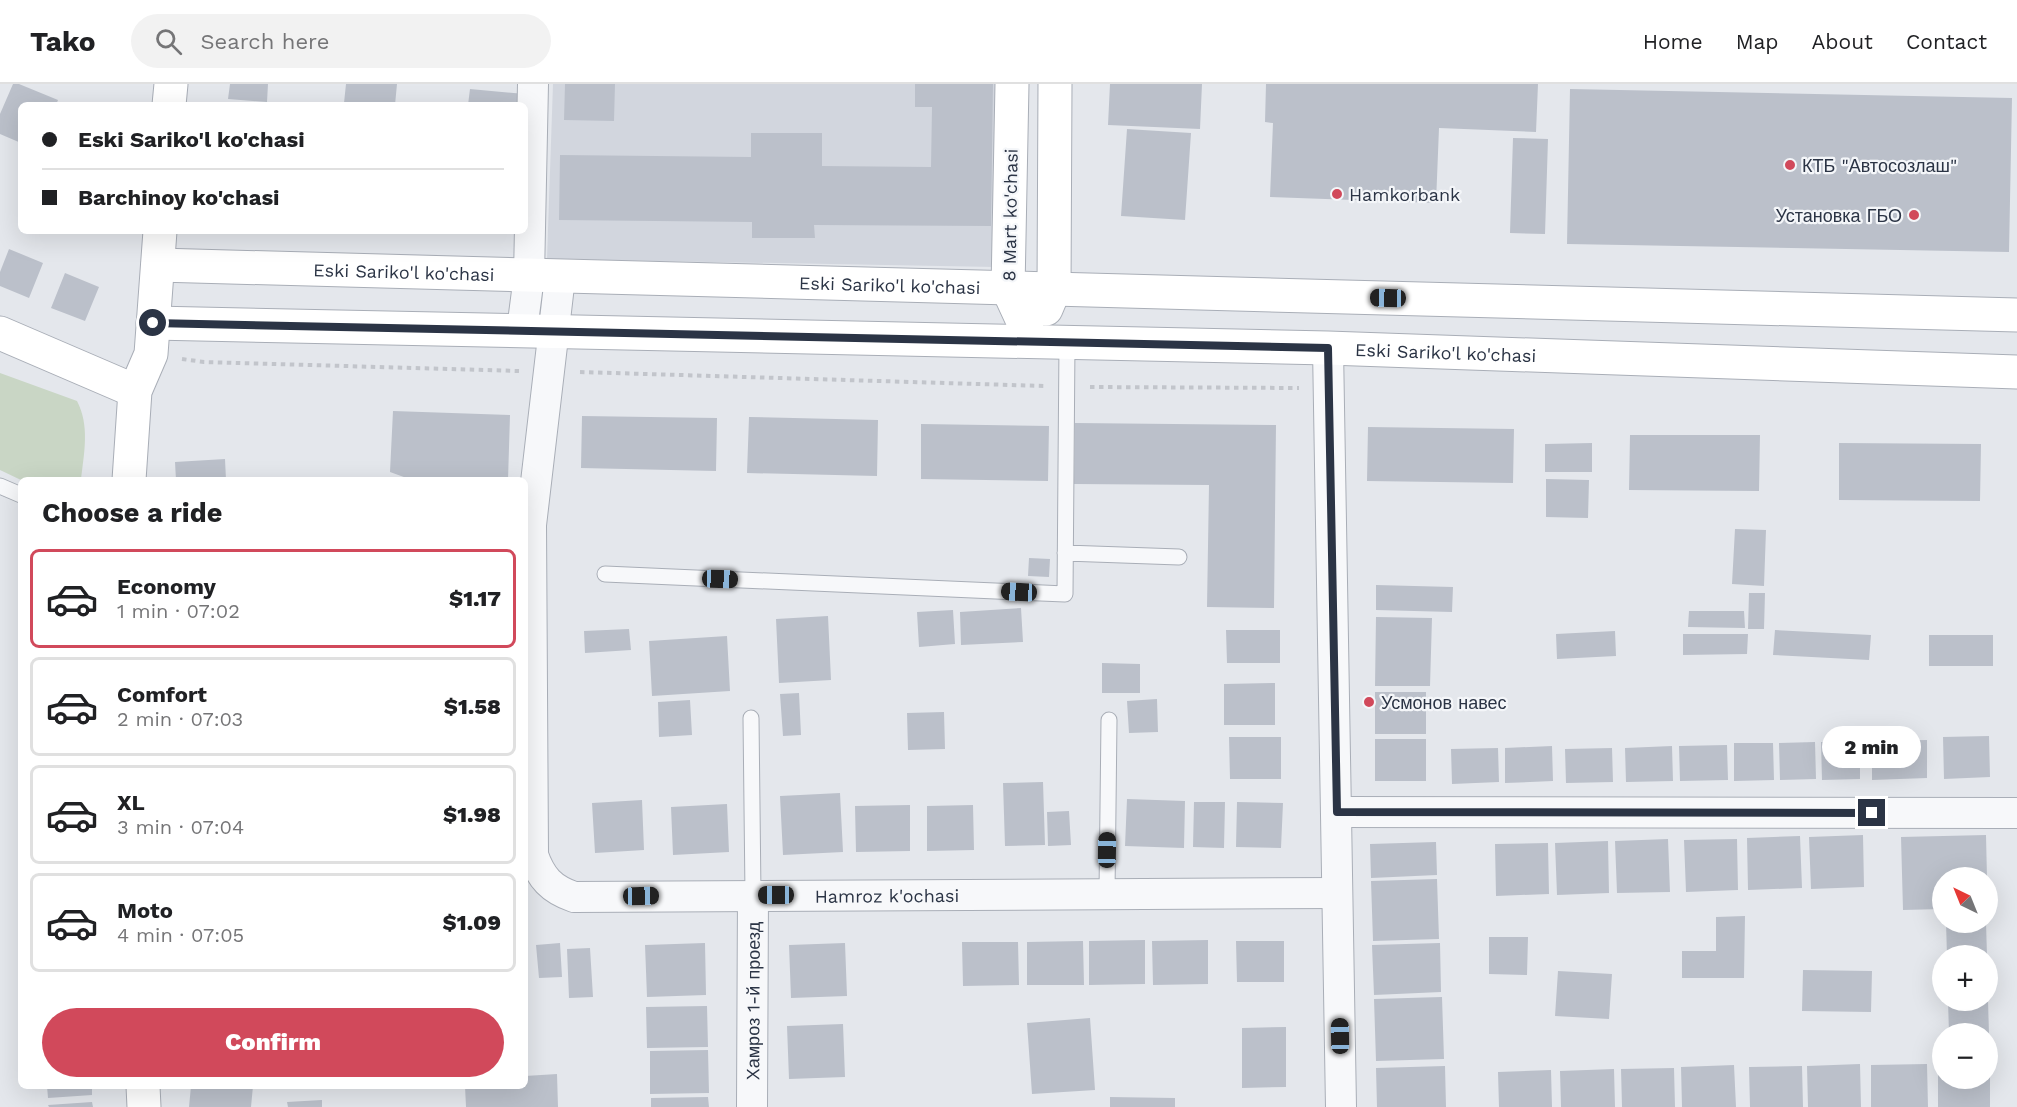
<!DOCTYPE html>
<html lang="en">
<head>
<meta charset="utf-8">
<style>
  body { margin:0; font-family:"Work Sans",sans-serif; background:#f2f2f2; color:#202124; height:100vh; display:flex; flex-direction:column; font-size:22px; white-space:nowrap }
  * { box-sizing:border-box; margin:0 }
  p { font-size:20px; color:#757577 }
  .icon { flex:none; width:33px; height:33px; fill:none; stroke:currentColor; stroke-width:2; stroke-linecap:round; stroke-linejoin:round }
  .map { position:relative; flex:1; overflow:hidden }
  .sheet { position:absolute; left:18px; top:393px; width:510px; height:612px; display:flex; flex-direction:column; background:#fff; border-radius:9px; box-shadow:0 6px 24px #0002 }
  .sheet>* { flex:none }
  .hud { position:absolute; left:18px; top:18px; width:510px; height:132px; border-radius:9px; box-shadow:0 6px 24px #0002; display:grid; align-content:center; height:132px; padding:0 24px; background:#fff }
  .needle { width:39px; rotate:317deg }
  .controls { position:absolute; left:1932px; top:783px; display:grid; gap:12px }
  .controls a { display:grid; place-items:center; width:66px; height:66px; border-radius:50%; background:#fff; box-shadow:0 6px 24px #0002; font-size:30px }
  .end { position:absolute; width:27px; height:27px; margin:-14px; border:8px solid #2b3445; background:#fff; box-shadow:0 0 0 3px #fff }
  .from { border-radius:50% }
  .bubble { position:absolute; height:42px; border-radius:21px; background:#fff; box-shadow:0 6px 24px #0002; font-size:20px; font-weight:800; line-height:42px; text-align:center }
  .car { position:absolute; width:18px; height:36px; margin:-18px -9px; border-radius:8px; box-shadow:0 0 4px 2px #0007; background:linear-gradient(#222 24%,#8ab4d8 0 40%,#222 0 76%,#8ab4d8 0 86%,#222 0) }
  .hud b { display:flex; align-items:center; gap:21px; height:57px; font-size:22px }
  .hud b+b { border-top:2px solid #e0e0e0 }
  .hud i { width:15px; height:15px; background:#202124 }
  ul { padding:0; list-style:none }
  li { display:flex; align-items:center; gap:18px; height:99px; margin:0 12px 9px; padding:0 12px; border:3px solid #e0e0e0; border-radius:9px }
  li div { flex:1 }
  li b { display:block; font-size:22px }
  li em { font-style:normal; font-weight:800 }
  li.current { border-color:#d1495b }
  li>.icon { width:54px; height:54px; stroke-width:1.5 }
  h2 { padding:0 24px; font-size:27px; line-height:72px }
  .action { display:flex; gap:12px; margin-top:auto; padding:12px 24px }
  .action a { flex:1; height:69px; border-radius:36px; background:#d1495b; color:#fff; font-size:24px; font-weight:800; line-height:69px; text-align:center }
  header { display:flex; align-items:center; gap:36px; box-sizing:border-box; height:84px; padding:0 30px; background:#fff; border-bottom:2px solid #e0e0e0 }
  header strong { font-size:28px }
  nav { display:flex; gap:33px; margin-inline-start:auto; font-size:21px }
  .search { width:420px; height:54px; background:#f2f2f2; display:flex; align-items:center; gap:15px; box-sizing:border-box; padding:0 21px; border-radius:33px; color:#757577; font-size:22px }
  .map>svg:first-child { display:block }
</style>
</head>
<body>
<header>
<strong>Tako</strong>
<div class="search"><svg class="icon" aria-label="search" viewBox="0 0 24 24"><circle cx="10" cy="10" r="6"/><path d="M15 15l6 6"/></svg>Search here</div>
<nav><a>Home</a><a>Map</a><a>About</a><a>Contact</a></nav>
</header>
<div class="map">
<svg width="2017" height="1023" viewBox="0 0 2017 1023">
  <rect width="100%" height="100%" fill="#e4e7ec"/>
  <!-- built -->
  <path fill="#d2d6de" d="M553,0H1000L995,183L547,175Z"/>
  <!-- green -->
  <path fill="#c9d6c5" d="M0,289L77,317C90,342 84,369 81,396H21L0,386Z"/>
  <!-- building -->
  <path fill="#bbc0ca" d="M13,0H19L58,16L56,21H21V59L0,50V30Z
    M230,0H268L267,18L228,15Z
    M346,0H397L395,21L344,19Z
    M565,0H615L614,37L564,36Z
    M915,0H993L991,142L814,141L815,154H752V138L559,136L560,71L751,73V49H822V82L931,83L932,23H915Z
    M1110,0H1202L1200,45L1108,41Z
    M1266,0H1538L1536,48L1439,44L1436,119L1270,113L1273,39L1265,38Z
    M470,5L525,10L524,21H468Z
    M1570,5L2012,14L2009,168L1567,160Z
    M1127,45L1191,49L1185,136L1121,132Z
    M1513,54L1548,55L1545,150L1510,149Z
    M9,165L43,179L29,214L0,202V188Z
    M65,189L99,203L85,237L51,224Z
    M393,327L510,331L508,396H412L390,388Z
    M582,332L717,334L716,387L581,384Z
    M749,333L878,336L877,392L747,389Z
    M1075,339L1276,341L1274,524L1207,523L1209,401L1074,400Z
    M921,340L1049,342L1048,397L921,395Z
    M1368,343L1514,345L1513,399L1367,397Z
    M1630,351H1760L1759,407L1629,406Z
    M1592,359V388H1545V360Z
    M1839,359L1981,360L1980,417L1839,416Z
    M225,375L226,396H176L175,378Z
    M1546,395L1589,396L1588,434L1546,433Z
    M1735,445L1766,446L1764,502L1732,500Z
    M1029,474L1050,475L1049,493L1028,492Z
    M1376,501L1453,503L1452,528L1376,526Z
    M1749,509H1765L1764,545H1748Z
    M1021,524L1023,558L961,561L960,528Z
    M953,526L955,560L919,563L917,528Z
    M1689,527H1744L1745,544L1688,543Z
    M828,532L831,596L779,599L776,535Z
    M1376,533L1432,534L1430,602H1375Z
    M629,545L631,566L585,569L584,547Z
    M1226,546H1280V579H1227Z
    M1775,546L1871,551L1869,576L1773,571Z
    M1615,547L1616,572L1557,575L1556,550Z
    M1683,550H1748L1747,570L1683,571Z
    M1929,551H1993V582H1929Z
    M727,552L730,607L652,612L649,557Z
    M1102,579L1140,580V609H1102Z
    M1275,599V641H1224V600Z
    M1375,608H1426V650H1375Z
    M799,609L801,651L783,652L780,610Z
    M1157,615L1158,648L1129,649L1127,617Z
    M690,616L692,651L659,653L658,618Z
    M944,628L945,665L908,666L907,629Z
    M1989,652L1990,693L1944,695L1943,653Z
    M1229,653H1281V695H1230Z
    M1375,655H1426V697H1375Z
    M1927,656V694L1872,696V657Z
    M1860,657V695L1822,696L1821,658Z
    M1815,658L1816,695L1780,696L1779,659Z
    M1734,659H1773L1774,696L1734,697Z
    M1727,661L1728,696L1680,697L1679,662Z
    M1552,662L1553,697L1505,699V664Z
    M1672,662L1673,697L1626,698L1625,664Z
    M1498,664L1499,698L1452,700L1451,665Z
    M1612,664L1613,698L1566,699L1565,665Z
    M1043,698L1045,761L1005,762L1003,699Z
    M840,709L843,768L783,771L780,712Z
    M1127,715L1185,717L1184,764L1125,762Z
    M642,716L644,766L595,769L592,719Z
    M1194,718H1225L1224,764L1193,763Z
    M1237,718L1283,719L1281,764L1236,763Z
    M727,720L729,768L673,771L671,723Z
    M910,721V767L856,768L855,722Z
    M973,721L974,766L927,767V722Z
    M1069,727L1071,761L1048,762L1047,728Z
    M1863,751L1864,803L1811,805L1809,753Z
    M1986,751L1987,794H1942V825L1903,826L1901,753Z
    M1800,752L1802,804L1748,806L1747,754Z
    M1668,755L1670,808L1617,809L1615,757Z
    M1737,755L1738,806L1686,808L1684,756Z
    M1608,757L1609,809L1557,811L1555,759Z
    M1436,758L1437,791L1371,794L1370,760Z
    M1548,759L1549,810L1496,812L1495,760Z
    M1437,795L1439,855L1373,857L1371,797Z
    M1745,832L1744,894H1682V867H1716V833Z
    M1946,838H1986L1987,872H1947Z
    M1489,853H1528L1527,891L1489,890Z
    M1145,856V900L1089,901V857Z
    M1208,856V900L1153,901L1152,857Z
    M1083,857L1084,901H1027V858Z
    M1236,857H1284V898H1237Z
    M962,858H1018L1019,901L963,902Z
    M560,859L562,893L539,894L536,861Z
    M705,859L706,911L647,913L645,861Z
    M845,859L847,912L791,914L789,861Z
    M1440,859L1441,908L1374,911L1372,861Z
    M590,864L593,913L569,914L567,865Z
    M1803,886L1872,887L1871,928L1802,927Z
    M1558,887L1612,890L1609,935L1555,932Z
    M1442,913L1444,975L1376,977L1374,915Z
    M1948,916H1988L1989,950H1949Z
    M707,922L708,963L647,964L646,923Z
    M1090,934L1095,1006L1032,1010L1027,939Z
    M843,940L845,993L789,995L787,942Z
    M1286,943V1003L1242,1004V944Z
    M708,966L709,1009L650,1010V967Z
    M1860,980L1861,1023H1808L1807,982Z
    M1927,980L1928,1023H1871V981Z
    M1988,980H1990V1023H1938V981H1942V994H1988Z
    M1734,981L1736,1023H1682L1681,983Z
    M1445,982L1446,1023H1377L1376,984Z
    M1802,982L1803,1023H1750L1749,983Z
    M1674,984L1675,1023H1622L1621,985Z
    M1614,985L1615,1023H1561L1560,987Z
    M1551,986L1552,1023H1499L1498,988Z
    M557,990L558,1023H466L465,1002H525V992Z
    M47,1002H92V1011L48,1014Z
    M191,1002H253L251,1023H189Z
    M708,1013L709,1023H651V1014Z
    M1110,1013L1175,1014V1023H1110Z
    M322,1016V1023H288L287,1018Z
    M92,1018L93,1023H49L48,1021Z"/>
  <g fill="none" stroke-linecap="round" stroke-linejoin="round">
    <defs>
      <path id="lane" d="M0,402L21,411
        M1065,469L1179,473
        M605,490L1065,510L1067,259
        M751,634L753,811
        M1107,809L1109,636"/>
      <g id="street">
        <path id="s1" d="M560,193L531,441L533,771C541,794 551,805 574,813L1337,809"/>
        <path d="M522,246L529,192L533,0"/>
        <path d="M1328,264L1341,1023"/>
        <path d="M1337,728L2017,729"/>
        <path id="s2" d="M752,1023L753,811"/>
      </g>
      <g id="secondary">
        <path d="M1012,0L1008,205L1032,257"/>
        <path d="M169,21L171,0"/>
        <path id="s3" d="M158,181L2017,231"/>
        <path d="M1046,225L1054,206L1055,0"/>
        <path id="s4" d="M153,239L1328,264L2017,288"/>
        <path d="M0,249L135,307"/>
        <path d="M129,396L135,307L151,270L160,147"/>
        <path d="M143,1002L144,1023"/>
      </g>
    </defs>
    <!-- lane casing -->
    <use href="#lane" stroke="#a9aeb7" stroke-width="17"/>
    <!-- street casing -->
    <use href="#street" stroke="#a9aeb7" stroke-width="32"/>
    <!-- secondary casing -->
    <use href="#secondary" stroke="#a9aeb7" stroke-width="35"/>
    <!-- path -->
    <path stroke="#c2c5cb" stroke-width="4" stroke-dasharray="4.5 4.5" stroke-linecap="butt" d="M182,275L204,278L519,287
      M580,288L1044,302
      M1090,303L1299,304"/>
    <!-- lane -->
    <use href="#lane" stroke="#f7f8fa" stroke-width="15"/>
    <!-- street -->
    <use href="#street" stroke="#f7f8fa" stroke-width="30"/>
    <!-- secondary -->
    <use href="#secondary" stroke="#fff" stroke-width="33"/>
  </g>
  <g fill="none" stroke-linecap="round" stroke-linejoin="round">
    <!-- route -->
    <path stroke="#2b3445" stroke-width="8" d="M153,239L1328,264L1337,728L1872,729"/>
  </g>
  <!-- markers -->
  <g fill="#d1495b" stroke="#f4f6f9" stroke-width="2">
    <circle cx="1790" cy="81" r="6"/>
    <circle cx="1337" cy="110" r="6"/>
    <circle cx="1914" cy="131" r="6"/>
    <circle cx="1369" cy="618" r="6"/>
  </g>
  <g text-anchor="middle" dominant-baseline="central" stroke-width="4.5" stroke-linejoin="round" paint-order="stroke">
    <!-- poi labels -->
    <g font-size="18" fill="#2b3445" stroke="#f4f6f9" text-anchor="start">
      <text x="1802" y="81">КТБ "Автосозлаш"</text>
      <text x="1349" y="110">Hamkorbank</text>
      <text x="1902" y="131" text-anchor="end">Установка ГБО</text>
      <text x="1381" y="618">Усмонов навес</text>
    </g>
    <!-- street labels -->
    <g font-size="18" fill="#2b3445" stroke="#f4f6f9">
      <text transform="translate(1010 131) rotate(-89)">8 Mart ko'chasi</text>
      <text stroke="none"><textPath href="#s3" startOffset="246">Eski Sariko'l ko'chasi</textPath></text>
      <text stroke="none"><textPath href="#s3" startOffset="732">Eski Sariko'l ko'chasi</textPath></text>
      <text stroke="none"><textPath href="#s4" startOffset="1293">Eski Sariko'l ko'chasi</textPath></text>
      <text stroke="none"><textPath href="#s1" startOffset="954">Hamroz k'ochasi</textPath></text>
      <text stroke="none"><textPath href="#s2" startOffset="106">Хамроз 1-й проезд</textPath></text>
    </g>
  </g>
</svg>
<div class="controls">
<a><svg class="needle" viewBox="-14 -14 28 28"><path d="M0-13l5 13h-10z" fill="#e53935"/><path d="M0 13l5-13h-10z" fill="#757577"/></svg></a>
<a>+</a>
<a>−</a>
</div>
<i class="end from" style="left:153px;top:239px"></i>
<i class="end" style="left:1872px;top:729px"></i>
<div class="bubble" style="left:1822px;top:642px;width:99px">2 min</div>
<i class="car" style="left:1388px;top:214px;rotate:271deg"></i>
<i class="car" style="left:720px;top:495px;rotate:92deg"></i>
<i class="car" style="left:1019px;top:508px;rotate:273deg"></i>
<i class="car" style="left:1107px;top:766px;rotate:1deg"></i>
<i class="car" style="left:776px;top:811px;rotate:270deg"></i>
<i class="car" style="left:641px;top:812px;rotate:89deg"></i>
<i class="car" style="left:1340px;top:952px;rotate:359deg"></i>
<div class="hud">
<b><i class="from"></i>Eski Sariko'l ko'chasi</b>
<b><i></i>Barchinoy ko'chasi</b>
</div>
<section class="sheet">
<h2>Choose a ride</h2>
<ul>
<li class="current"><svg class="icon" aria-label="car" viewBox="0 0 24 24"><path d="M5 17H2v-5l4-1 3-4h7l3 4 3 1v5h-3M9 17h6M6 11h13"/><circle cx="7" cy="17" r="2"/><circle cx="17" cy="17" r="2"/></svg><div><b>Economy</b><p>1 min · 07:02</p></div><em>$1.17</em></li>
<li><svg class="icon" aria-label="car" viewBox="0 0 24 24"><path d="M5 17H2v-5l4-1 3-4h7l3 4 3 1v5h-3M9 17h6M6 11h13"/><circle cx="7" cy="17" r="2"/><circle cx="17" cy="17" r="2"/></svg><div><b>Comfort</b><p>2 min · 07:03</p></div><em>$1.58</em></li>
<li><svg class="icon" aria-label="car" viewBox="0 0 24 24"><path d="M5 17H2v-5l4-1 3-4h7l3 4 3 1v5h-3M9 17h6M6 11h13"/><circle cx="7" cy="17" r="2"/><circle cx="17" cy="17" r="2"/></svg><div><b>XL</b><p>3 min · 07:04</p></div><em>$1.98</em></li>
<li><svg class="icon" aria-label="car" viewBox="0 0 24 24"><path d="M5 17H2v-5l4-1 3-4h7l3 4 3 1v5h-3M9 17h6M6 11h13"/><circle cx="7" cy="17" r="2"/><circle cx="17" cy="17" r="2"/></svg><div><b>Moto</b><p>4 min · 07:05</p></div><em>$1.09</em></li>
</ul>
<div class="action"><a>Confirm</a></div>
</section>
</div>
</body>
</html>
